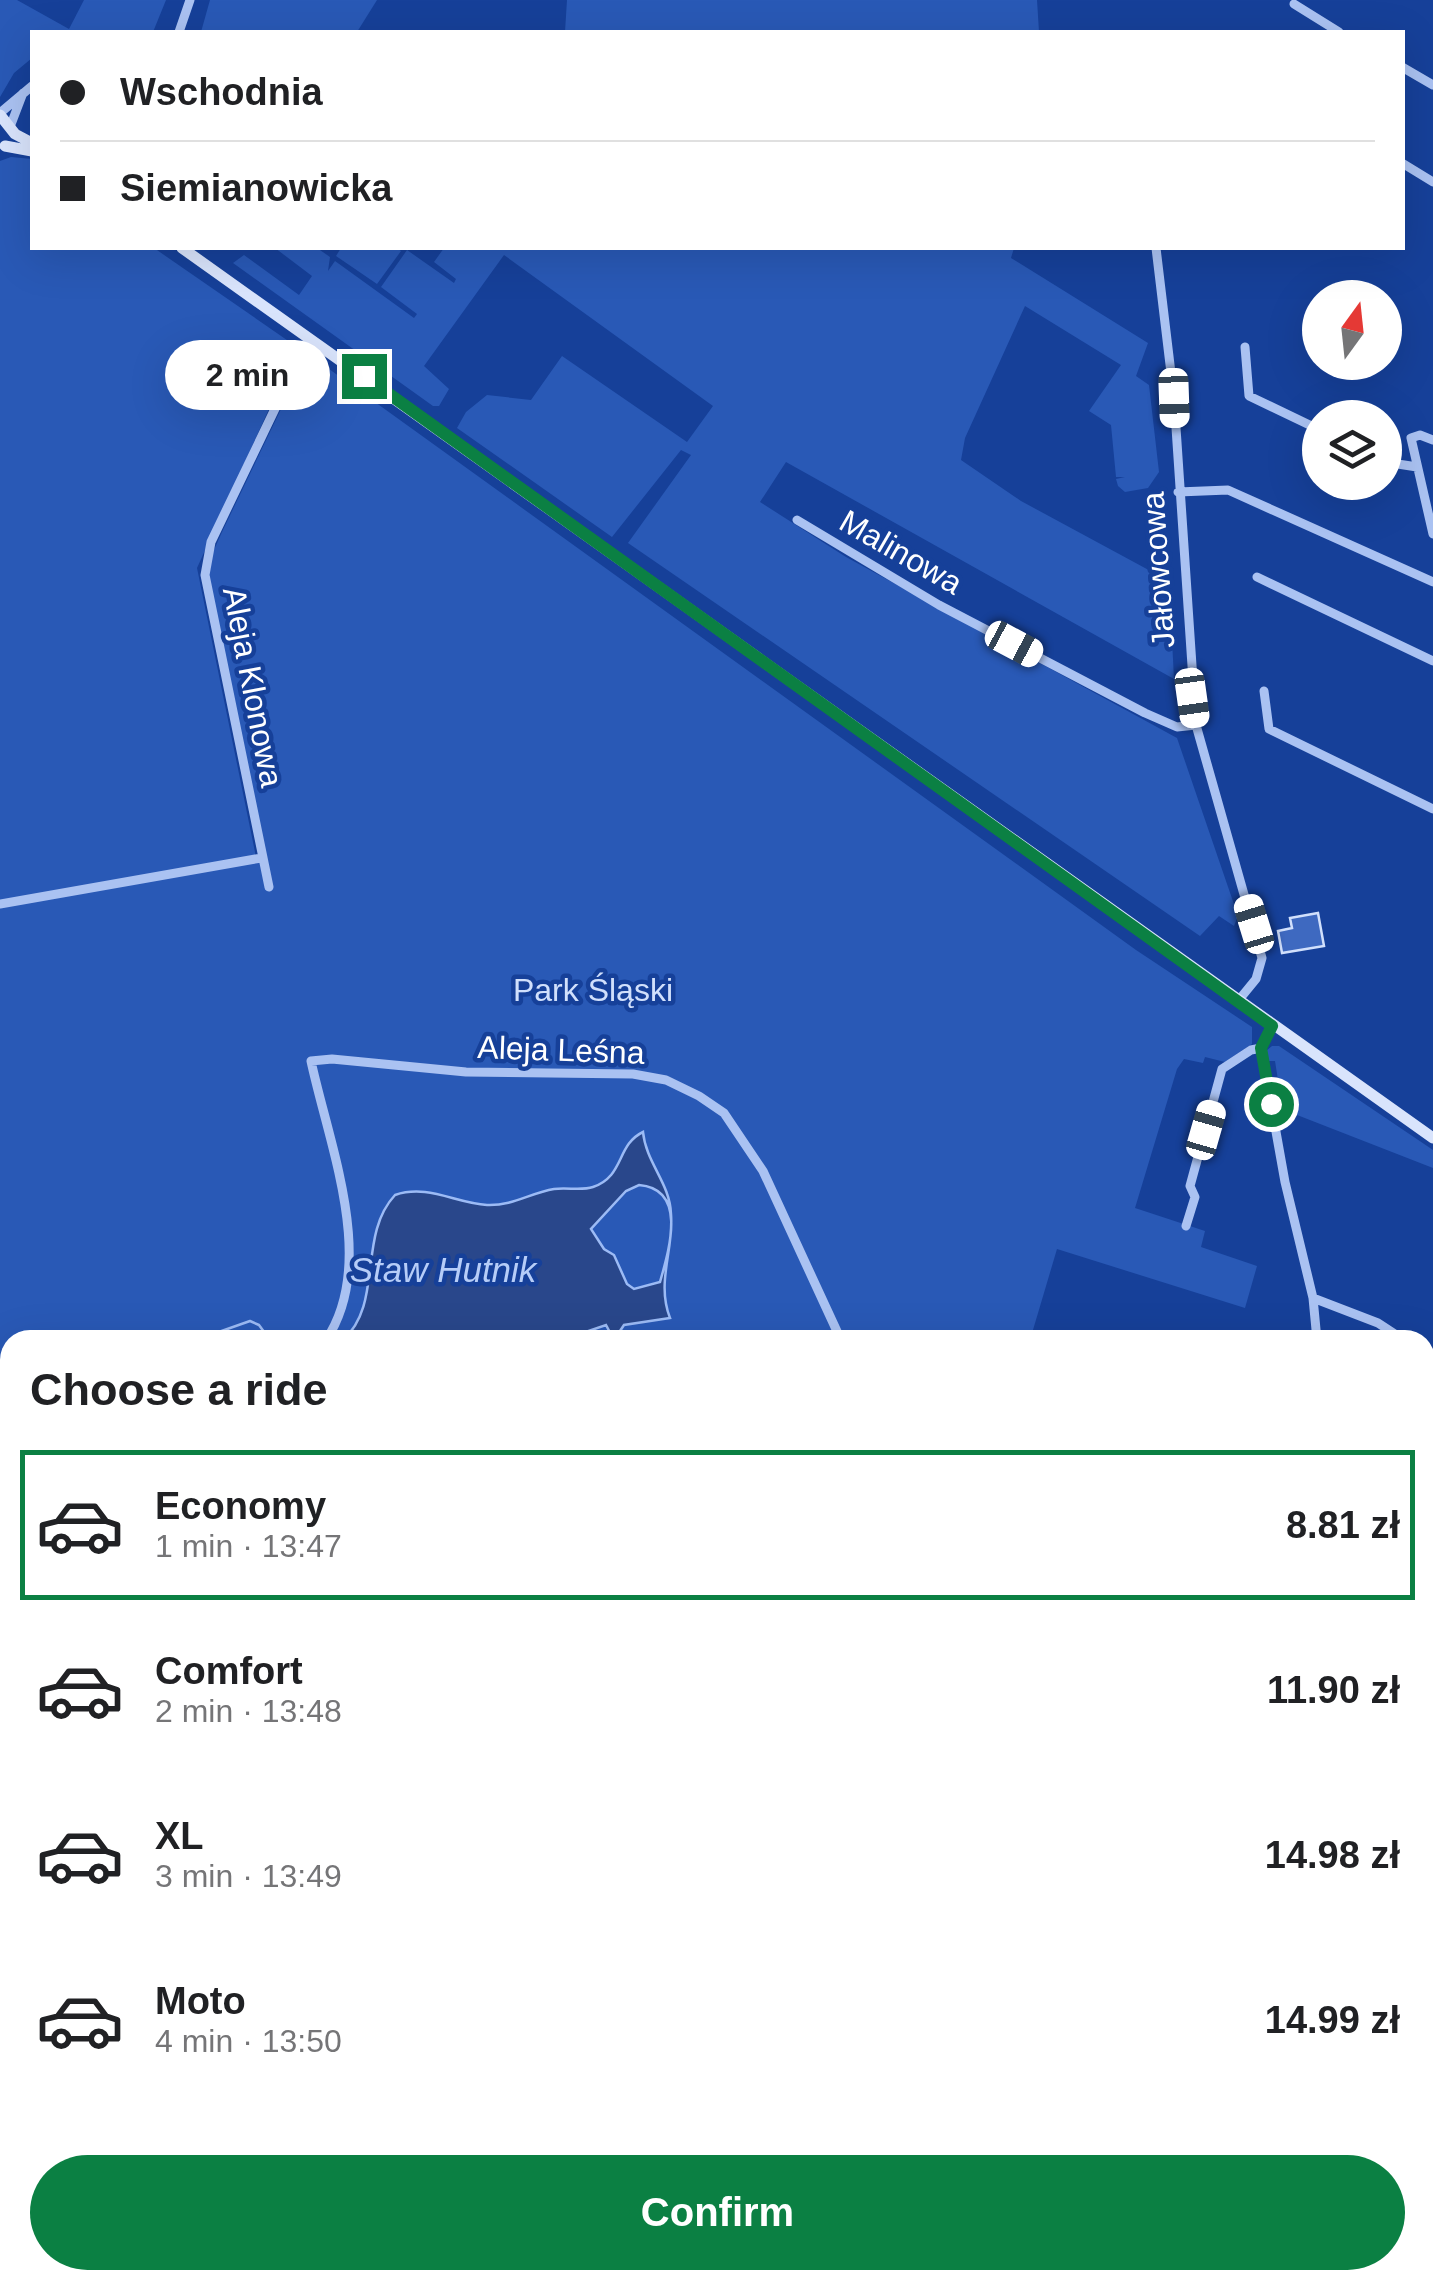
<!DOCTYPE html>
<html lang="en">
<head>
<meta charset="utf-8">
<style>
  body { margin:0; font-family:Helvetica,sans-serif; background:#f6f6f6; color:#202124; height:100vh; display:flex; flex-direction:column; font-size:38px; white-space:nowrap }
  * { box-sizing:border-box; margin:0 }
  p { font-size:32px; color:#757577 }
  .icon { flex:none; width:55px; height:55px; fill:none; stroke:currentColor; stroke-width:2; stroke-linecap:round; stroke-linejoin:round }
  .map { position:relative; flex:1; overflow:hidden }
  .panel { position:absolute; left:0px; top:1330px; width:1435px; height:960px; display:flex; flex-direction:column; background:#fff; border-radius:30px 30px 0 0; box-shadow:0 10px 40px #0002 }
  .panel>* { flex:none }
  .banner { position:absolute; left:30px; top:30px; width:1375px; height:220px; border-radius:0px; box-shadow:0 10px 40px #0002; display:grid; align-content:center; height:220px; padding:0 30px; background:#fff }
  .needle { width:65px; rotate:15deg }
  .controls { position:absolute; left:1302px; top:280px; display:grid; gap:20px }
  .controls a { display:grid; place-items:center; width:100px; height:100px; border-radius:50%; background:#fff; box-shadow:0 10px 40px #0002; font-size:50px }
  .end { position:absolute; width:45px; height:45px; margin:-22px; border:12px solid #0b8043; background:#fff; box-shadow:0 0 0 5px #fff }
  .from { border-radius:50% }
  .bubble { position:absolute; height:70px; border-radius:35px; background:#fff; box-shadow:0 10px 40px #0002; font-size:32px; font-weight:700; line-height:70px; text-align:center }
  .car { position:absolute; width:30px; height:60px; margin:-30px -15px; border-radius:12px; box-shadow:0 0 8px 2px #0007; background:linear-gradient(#fff 24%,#345 0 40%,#fff 0 76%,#345 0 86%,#fff 0) }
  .banner b { display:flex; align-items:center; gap:35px; height:95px; font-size:38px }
  .banner b+b { border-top:2px solid #e0e0e0 }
  .banner i { width:25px; height:25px; background:#202124 }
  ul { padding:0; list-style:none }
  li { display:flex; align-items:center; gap:30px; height:150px; margin:0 20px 15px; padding:0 10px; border:5px solid transparent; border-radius:0px }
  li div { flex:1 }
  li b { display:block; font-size:38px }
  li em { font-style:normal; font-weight:700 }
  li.selected { border-color:#0b8043 }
  li>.icon { width:90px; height:90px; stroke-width:1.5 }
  h2 { padding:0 30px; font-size:45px; line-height:120px }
  .action { display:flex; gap:20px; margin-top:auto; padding:20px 30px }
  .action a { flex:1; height:115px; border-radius:60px; background:#0b8043; color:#fff; font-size:40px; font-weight:700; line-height:115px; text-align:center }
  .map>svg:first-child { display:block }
</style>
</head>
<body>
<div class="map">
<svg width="1433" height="2290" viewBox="0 0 1433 2290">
  <rect width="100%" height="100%" fill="#164099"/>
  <!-- green -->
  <path fill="#2959b6" d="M0,0H17L69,29L84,0H166L153,32H32V58L14,73L0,97Z
    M210,0H377L357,32H201Z
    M567,0H1037L1039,32H565Z
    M11,157L32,159V248H154L297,347L197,568L256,857L0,902V161Z
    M275,248H317L330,257L328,271L335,261L414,318L417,314L381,287L407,250L454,283L456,279L434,262L444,248H1014L1011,258L1148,343L1136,376L1149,385L1159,472L1148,488L1125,492L1118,486L1116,479L1125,477H1116L1111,425L1089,411L1121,365L1025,306L965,438L961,460L1021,501L1169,581L1174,679L786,462L760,502L846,557L1177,738L1238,916L1234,926L1219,916L1200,936L628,543L691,455L681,450L612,537L457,428L466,412L487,395L531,400L562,356L687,442L713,406L504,255L424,366L449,389L439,406H433L233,263L244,255L299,295L312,276Z
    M341,248H397L401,251L377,284L336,256Z
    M311,356L1136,950L1252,1027V1044L1225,1062L1205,1057L1203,1063L1184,1059L1177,1069L1135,1208L1205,1231L1201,1247L1257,1266L1245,1308L1057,1249L1030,1340H10V2280H1425V1716L1433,1718V2290H0V907L265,860L209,575L213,552L222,532L305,359Z
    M1272,1046H1279L1433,1150V1168L1274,1106L1271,1083L1278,1080L1275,1061H1267L1266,1051Z"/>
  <!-- water -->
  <path fill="#29478b" stroke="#9cbbf5" stroke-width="2.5" fill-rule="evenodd" d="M643,1132C646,1163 670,1183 671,1214C674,1250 656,1282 670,1318L624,1325L614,1340L606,1325L562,1340H343C384,1303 357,1236 395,1195C428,1184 455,1203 487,1205C513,1206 530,1193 554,1189C567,1187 581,1191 593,1187C625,1176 616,1145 643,1132ZM639,1185C688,1189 669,1250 660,1282L634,1289L627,1284L614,1255L604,1249L591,1229L626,1191Z"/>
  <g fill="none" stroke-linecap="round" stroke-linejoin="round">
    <!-- stream -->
    <path stroke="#9cbbf5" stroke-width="2.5" d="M92,1340L98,1336L104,1340
      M196,1340L250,1321L259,1325L270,1340
      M0,1588L10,1584"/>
  </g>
  <!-- building -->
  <path fill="#3e69c0" stroke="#d1e0fc" stroke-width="2.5" d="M1318,913L1324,946L1282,953L1278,931L1292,928L1290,918Z
    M1078,2280H1151L1153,2290H1049Z"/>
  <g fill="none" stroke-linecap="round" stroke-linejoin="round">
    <!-- street -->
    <path stroke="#aac2f2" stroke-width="9" d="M1294,4L1339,32
      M179,32L190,0
      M1402,67L1433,85
      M0,113L32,86
      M10,127L23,93
      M1402,163L1433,182
      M1156,248L1174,398L1196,725L1262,958L1256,979L1238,1001
      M1245,347L1249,396L1320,430
      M1433,440L1420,435L1411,438L1433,534
      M1385,462L1417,467
      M1178,492L1228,490L1433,582
      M797,520L939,605L1145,713L1177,727L1196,725
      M1257,577L1433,661
      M1264,691L1269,729L1433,809
      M269,887L205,575L211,542L309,338
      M0,904L261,858
      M1272,1026L1261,1048L1285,1182L1313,1298L1317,1340
      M1186,1226L1195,1197L1190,1186L1222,1069L1251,1050L1261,1048
      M1313,1298L1378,1323L1404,1340
      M326,1340C378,1263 329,1145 311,1061L332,1059L466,1072L633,1074L666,1080L699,1096L724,1113L763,1171L841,1340
      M1425,1355L1433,1362
      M1425,1436L1433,1450
      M1425,1608L1433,1607
      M1425,1716L1433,1718
      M0,1776L10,1763
      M0,1786L10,1789
      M911,2280L913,2290
      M309,2290L310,2280
      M512,2290L513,2280
      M753,2290L762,2280"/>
    <!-- secondary -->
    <path stroke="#d9e4fc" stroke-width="11" d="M0,115L15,134L32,143
      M5,146L32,151
      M182,248L1433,1138"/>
  </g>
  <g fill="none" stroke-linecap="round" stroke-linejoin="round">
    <!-- route -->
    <path stroke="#0b8043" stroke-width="12" d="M364,376L1272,1026L1261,1048L1271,1104"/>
  </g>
  <g text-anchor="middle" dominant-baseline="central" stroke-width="9" stroke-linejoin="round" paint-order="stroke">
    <!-- street labels -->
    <g font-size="32" fill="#fff" stroke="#164099">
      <text transform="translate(901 552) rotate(30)">Malinowa</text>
      <text transform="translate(1158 570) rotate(-94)">Jałowcowa</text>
      <text transform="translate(253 687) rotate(79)">Aleja Klonowa</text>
      <text transform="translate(561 1050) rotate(2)">Aleja Leśna</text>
    </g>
    <!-- park labels -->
    <g font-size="32" fill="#d1e0fc" stroke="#164099">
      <text x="593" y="990">Park Śląski</text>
    </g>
    <!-- water labels -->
    <g font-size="35" font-style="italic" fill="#b6cdf8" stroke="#164099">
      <text x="443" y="1269">Staw Hutnik</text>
    </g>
  </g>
</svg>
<div class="controls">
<a><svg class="needle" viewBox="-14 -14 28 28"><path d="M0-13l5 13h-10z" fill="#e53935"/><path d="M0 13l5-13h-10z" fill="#757577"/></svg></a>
<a><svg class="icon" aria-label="layers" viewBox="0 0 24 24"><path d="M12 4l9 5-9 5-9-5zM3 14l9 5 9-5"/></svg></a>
</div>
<i class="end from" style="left:1271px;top:1104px"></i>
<i class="end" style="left:364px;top:376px"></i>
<div class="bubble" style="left:165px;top:340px;width:165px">2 min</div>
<i class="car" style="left:1174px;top:398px;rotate:178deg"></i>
<i class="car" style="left:1014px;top:644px;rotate:118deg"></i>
<i class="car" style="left:1192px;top:698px;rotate:172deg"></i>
<i class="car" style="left:1254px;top:924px;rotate:343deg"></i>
<i class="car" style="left:1206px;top:1130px;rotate:16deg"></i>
<div class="banner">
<b><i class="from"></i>Wschodnia</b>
<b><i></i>Siemianowicka</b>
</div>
<section class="panel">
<h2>Choose a ride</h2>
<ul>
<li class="selected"><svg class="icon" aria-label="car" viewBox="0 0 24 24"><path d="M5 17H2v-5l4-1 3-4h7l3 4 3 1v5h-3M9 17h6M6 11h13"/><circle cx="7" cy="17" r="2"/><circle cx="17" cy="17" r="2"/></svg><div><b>Economy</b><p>1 min · 13:47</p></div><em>8.81 zł</em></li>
<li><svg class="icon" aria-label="car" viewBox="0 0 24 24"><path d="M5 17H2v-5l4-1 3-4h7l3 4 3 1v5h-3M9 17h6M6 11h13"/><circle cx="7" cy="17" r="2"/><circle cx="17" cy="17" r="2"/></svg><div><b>Comfort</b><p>2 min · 13:48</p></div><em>11.90 zł</em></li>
<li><svg class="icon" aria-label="car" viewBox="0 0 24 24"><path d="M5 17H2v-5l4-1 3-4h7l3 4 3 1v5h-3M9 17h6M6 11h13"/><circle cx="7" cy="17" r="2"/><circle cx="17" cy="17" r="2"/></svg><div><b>XL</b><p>3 min · 13:49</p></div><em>14.98 zł</em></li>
<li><svg class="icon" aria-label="car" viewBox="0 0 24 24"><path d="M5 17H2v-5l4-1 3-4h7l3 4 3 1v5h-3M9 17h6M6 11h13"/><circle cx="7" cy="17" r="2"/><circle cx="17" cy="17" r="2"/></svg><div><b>Moto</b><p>4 min · 13:50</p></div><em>14.99 zł</em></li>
</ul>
<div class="action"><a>Confirm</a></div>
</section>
</div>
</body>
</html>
